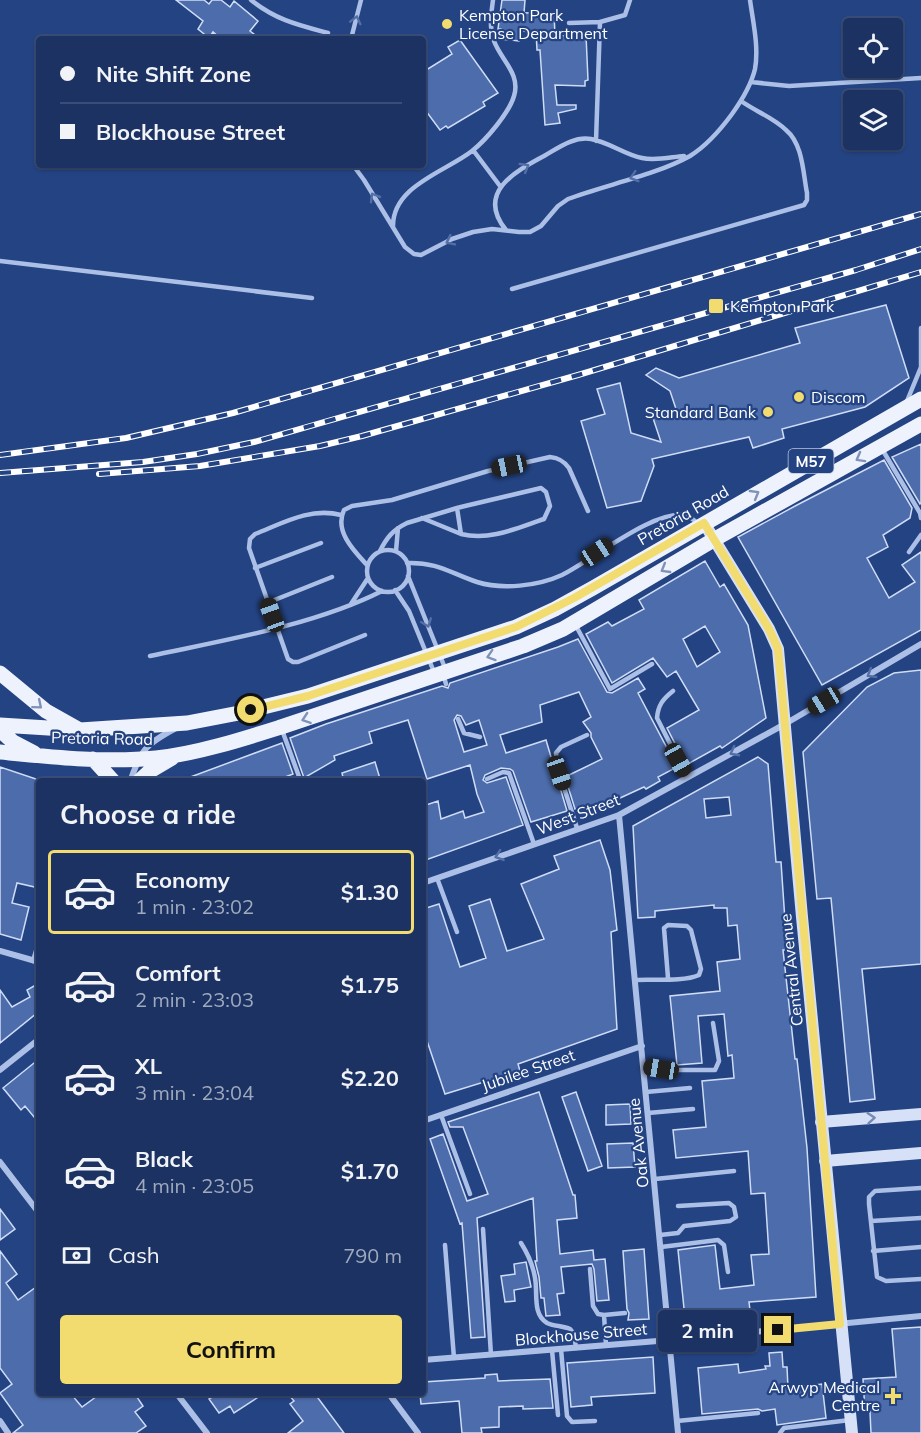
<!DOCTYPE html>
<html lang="en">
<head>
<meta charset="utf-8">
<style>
  body { margin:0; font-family:Mulish,sans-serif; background:#283e6b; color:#f1f3f6; height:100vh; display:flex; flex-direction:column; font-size:22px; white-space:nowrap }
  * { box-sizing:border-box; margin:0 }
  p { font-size:20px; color:#a0aabe }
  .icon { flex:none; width:33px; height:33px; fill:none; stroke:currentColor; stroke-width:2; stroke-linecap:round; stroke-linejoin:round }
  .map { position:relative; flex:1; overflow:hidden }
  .drawer { position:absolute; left:36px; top:778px; width:390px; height:618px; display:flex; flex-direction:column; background:#1b3262; border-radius:6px; box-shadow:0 2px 4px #0004,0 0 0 2px #394d77 }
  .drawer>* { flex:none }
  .hud { position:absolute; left:36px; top:36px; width:390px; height:132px; border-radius:6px; box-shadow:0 2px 4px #0004,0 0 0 2px #394d77; display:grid; align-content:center; height:132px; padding:0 24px; background:#1b3262 }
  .controls { position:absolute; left:843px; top:18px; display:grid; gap:12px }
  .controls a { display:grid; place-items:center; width:60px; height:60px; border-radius:6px; background:#1b3262; box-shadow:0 2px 4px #0004,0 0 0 2px #394d77; font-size:30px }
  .end { position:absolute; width:27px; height:27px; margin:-14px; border:8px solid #f2db6f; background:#111; box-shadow:0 0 0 3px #111 }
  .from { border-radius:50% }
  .bubble { position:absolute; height:42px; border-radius:6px; background:#1b3262; box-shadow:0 2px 4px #0004,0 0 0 2px #394d77; font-size:20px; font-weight:700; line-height:42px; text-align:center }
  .car { position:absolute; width:18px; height:36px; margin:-18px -9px; border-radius:8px; box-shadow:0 0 4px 2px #0007; background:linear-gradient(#222 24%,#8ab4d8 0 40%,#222 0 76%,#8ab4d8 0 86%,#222 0) }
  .hud b { display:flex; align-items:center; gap:21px; height:57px; font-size:22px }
  .hud b+b { border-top:2px solid #394d77 }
  .hud i { width:15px; height:15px; background:#f1f3f6 }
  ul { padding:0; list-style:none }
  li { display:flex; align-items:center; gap:18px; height:84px; margin:0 12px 9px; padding:0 12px; border:3px solid transparent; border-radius:6px }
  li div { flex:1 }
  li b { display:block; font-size:22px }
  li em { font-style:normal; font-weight:700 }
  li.selected { border-color:#f2db6f }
  li>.icon { width:54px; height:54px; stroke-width:1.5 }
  h2 { padding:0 24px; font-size:27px; line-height:72px }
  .pay { display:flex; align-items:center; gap:15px; height:66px; padding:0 24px; font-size:22px }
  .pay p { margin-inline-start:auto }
  .primary-button { display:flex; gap:12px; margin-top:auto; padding:12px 24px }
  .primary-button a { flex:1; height:69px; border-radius:6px; background:#f2db6f; color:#111; font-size:24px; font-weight:700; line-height:69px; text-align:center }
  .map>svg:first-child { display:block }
</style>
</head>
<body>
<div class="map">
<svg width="921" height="1433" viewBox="0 0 921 1433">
  <rect width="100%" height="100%" fill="#244382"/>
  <!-- building -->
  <path fill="#4c6cab" stroke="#cfdcf6" stroke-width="1.5" fill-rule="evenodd" d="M176,0H204L209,4L212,0H221L230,7L234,1L258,21L250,31L260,39H221L213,32L209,38L198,29L203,21Z
    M502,0H525L524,13L554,12L555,36L586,35L588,80L585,81V86L555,85L557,105H576V109L558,113L560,123L545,125L540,50H537L536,32L520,31L519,41L500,39L501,29H498Z
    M460,40L498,93L483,102L485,106L448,128L446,126L440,130L423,107V72L452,54L448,47Z
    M886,305L909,378L865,407L782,429L784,438L753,448L749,437L652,459L654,466L641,501L607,508L581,421L605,414L597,389L620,383L631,433L661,442L653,418L677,412L670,391L646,375L656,368L679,378L800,343L795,328Z
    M921,444V503L920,504L892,457Z
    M884,460L912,508L910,518L883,535L888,547L867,558L889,598L915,582L902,565L921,552V630L822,685L738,537L797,505Z
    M705,561L720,587L724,584L748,625L766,718L722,748L720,746L686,765L667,728L699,710L676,671L667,677L653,658L612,683L586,634L608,622L612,626L644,609L639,600ZM705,626L720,652L697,667L683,639Z
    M578,639L607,692L612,693L638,678L645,689L638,693L677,767L658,777L660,781L646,789L644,787L581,816L578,808L575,809L565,777L602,759L591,737V733L583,722L591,717L579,692L540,705L542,722L500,735L506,753L546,740L567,811L531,822L513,771L510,769L501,768L485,775L483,780L487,783L506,777L523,825L423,861V806L438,801L441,819L463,811L465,818L484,812L477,794L470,765L427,779L408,720L369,732L372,743L334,756L335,760L304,778L290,738L326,724L442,686L448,688L450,683L558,647ZM457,715L461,716L466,725L479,720L487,745L464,752L454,720Z
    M921,670V964L862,969L875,1099L850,1102L831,898L817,899L803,752L867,687L894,673Z
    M282,743L293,774L272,782H177Z
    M758,757L768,764L776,862H781L787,950H783L795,1059H797L807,1148L816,1297L749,1302L750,1310L685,1318L678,1250L715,1245L720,1289L754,1285L751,1255L769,1254L765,1193L751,1194L748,1151L676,1158L673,1130L706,1127L702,1081L734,1078L732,1055L728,1056L724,1014L698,1016L702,1063L677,1065L670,996L720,991L717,962L740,959L737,925L728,926L727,908H714V905L655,911V917L638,918L633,826ZM729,797L731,815L706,818L704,799Z
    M375,762L381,782H344L342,773Z
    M0,767L39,780V888L17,883L12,903L29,907L21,940L0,934Z
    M600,840L610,870L617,930L611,932L617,1029L518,1064L520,1071L445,1094L427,1041L423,1042V909L439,904L460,967L486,958L469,906L490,899L507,951L544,939L521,884L559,869L554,856Z
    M34,986L39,991V1017L37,1013L0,1043V990L12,1007L30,997L27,990Z
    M39,1059V1123L25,1106L21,1110L3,1088Z
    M539,1092L573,1195H575L577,1218L557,1220L560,1254L593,1250L594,1260L605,1259L609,1300L597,1301L594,1269L592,1264L561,1267L564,1293L557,1294L560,1315L546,1316L544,1298H541L539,1277L535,1261H537L533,1198L477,1218L485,1337L471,1338L462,1223L460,1224L430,1139L443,1134L467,1201L488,1194L463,1127H450L448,1122Z
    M576,1092L602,1166L588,1171L562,1097Z
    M630,1104L631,1124L606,1125V1105Z
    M633,1143L635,1167L608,1168L607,1144Z
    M0,1209L15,1229L0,1240Z
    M644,1249L649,1319L628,1320L629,1313L627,1309L623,1251Z
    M0,1251L17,1274L6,1283L18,1300L39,1285V1394H71L82,1407L100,1394H135L143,1406L135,1412L146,1426L136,1433H13L23,1425L0,1393L12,1384L0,1368Z
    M526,1262L531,1287L514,1290L515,1301L505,1302L501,1276L515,1274L514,1264Z
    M921,1327V1433H871L870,1412H865L863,1379L896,1377L892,1329Z
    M782,1352L783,1367H787L788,1388L822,1384L826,1418L777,1425L775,1409L762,1411L758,1409L702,1414L698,1368L738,1364L739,1373L766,1369L765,1366H770L769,1353Z
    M653,1357L655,1393L591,1397L592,1405L571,1407L567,1363Z
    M497,1374L498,1381L550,1379L553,1408L523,1409V1406L499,1407V1427L481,1428L482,1433H462L459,1401L421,1404L420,1394H423V1382L485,1378V1375Z
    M217,1394H263L234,1413L230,1406L219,1413L209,1399Z
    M288,1394H315L344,1433H288L303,1421L290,1404L294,1401Z"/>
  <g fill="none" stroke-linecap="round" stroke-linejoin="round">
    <!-- service -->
    <path stroke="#acc0e7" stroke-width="4.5" d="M251,0C276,20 298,25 328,33
      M569,23L600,22
      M351,39L361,0
      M751,82L789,86L921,78
      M596,141L600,22L625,15L630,0
      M473,150L500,186
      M353,165L364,180L405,247L414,254L421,255L452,239L473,232L492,229L519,232H530L541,226L558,206L568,199C605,185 656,175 690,156C706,146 721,129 732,114C742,100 751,86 755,69C759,47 753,22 750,0
      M393,227C392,186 445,172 472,151C486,140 509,113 514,96C521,74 501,60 494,41C489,27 491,15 493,0
      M506,230C476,193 514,172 544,156C558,148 574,136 591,139C609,142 625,155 642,158C656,161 671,157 684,156
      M0,261L312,298
      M512,289L804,205L807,200V193C803,173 803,144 786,130C774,118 755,111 741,101
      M907,401L921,367V328
      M882,449L920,513L921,518
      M341,515C310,507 283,523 255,534L250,539L249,548L288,659L293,662H298L365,635
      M422,518L461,534
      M367 571a21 21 0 1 1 42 0a21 21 0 1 1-42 0Z
      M380,551C387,537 393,530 407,523L457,508L465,506L541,488L546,492L550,506L544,519C517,528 490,541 461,534L457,508
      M396,551L398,528
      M909,552L921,535
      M407,563C438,562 450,573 477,582C502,590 538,586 562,575C590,562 657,506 688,516C692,518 695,521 698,524
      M367,565C354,551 334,531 344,510L352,506L392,500L488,471L550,457C559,458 564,461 569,468L588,511
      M255,568L321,543
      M408,576L445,668
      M395,590L409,611L434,672
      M267,603L332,577
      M351,604L368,578
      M575,624L610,689L652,664
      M150,656C225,640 315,625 382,591
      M443,674L446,684
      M673,691C663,699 658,705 657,718L687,777
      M458,719L464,733L480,737
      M282,730L301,782
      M487,779L503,772L509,773L534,844
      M577,828L557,766L556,753L561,747L587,735
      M437,878L457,932
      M33,961L39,941
      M635,980C653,979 684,982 699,975L701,969L691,930L687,926L668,925L664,928L668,978
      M644,1066L674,1070H715L719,1061L713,1023
      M646,1092L690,1088
      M648,1113L693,1109
      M441,1115L470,1194
      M655,1179L734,1171
      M921,1188L875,1191L869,1197V1204L877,1277L886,1281L921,1279
      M871,1221L921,1218
      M483,1229L491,1355
      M660,1235L678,1233L684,1226L730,1221L736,1217L734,1207L729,1203L678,1206
      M521,1243C528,1254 533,1265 535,1278C538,1293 532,1314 547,1323C553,1326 563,1326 570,1329L574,1334L576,1348
      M445,1245L454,1358
      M661,1247L718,1240L724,1245L728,1272
      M873,1251L921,1247
      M590,1269L593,1306L598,1314L604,1315L606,1345
      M604,1315L625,1313
      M561,1349L567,1416L572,1422L595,1421
      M552,1350L558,1415
      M677,1421L758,1413
      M780,1433L784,1428L850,1420"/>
    <!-- minor -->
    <path stroke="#acc0e7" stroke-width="6" d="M130,782C141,749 146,744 176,728
      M619,815L678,1433
      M423,883L619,815L785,724L921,644
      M0,951L39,962
      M0,1070L39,1039
      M423,1121L642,1046
      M0,1162L39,1213
      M423,1360L670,1340L921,1316
      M177,1394L207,1433
      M389,1394L418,1433
      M0,1421L8,1433"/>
    <!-- secondary -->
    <path stroke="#d6e0f6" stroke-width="12" d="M704,523L769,629L778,649L802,917L852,1433
      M821,1122L921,1114
      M825,1161L921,1153"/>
    <!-- primary -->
    <path stroke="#eef2fd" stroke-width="15" d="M0,673L46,711L78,729
      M0,725L80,730L187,723L239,713L308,696L516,627L555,609L593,588L921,399
      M0,730L13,742L34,753
      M0,752C51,757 105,763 156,758C196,754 243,739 281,727L523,646L563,629L715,539L921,424
      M93,759L114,782
      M138,782L150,771L172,758"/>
    <defs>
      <path id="rail" d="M0,455L126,438L233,413L921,214
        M0,473L143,462L197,454L254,442L856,270L921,249
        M99,474L200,466L320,446L362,436L578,375L921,272"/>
    </defs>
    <!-- rail casing -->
    <use href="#rail" stroke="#fff" stroke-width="6"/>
    <!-- rail -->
    <use href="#rail" stroke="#244382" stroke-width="4" stroke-dasharray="11" stroke-linecap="butt"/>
  </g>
  <!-- one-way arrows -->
  <defs><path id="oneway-chevron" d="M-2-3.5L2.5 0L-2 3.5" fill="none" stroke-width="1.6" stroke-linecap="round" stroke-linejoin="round" transform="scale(1.5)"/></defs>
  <g stroke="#546fa5">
    <use href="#oneway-chevron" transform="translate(356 20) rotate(-76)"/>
    <use href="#oneway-chevron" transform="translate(525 167) rotate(-31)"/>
    <use href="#oneway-chevron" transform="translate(634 177) rotate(163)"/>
    <use href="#oneway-chevron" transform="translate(374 197) rotate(-120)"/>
    <use href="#oneway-chevron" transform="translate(450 241) rotate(154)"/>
    <use href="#oneway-chevron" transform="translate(427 623) rotate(69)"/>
    <use href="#oneway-chevron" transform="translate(871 674) rotate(149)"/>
    <use href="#oneway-chevron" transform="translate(734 752) rotate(152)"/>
    <use href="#oneway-chevron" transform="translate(499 856) rotate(161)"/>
  </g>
  <g stroke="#7f92b9">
    <use href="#oneway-chevron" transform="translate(860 458) rotate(151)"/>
    <use href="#oneway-chevron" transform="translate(755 494) rotate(-30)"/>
    <use href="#oneway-chevron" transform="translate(665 569) rotate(149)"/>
    <use href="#oneway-chevron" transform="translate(491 656) rotate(162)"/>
    <use href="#oneway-chevron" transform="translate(38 705) rotate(40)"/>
    <use href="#oneway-chevron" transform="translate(306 719) rotate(161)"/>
  </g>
  <use stroke="#748ab6" href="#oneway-chevron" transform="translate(871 1118) rotate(-5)"/>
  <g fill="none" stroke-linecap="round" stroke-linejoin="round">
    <!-- route -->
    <path stroke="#f2db6f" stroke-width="8" d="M251,710L308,696L516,627L574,598L704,523L769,629L778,649L840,1324L778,1330"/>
  </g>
  <!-- markers -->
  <g fill="#f2db6f" stroke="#244382" stroke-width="2">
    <circle cx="447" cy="24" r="6"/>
    <rect x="708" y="298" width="16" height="16" rx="3"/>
    <circle cx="799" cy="397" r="6"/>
    <circle cx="768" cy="412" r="6"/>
    <path d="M890 1387h6v6h6v6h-6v6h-6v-6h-6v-6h6z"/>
  </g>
  <g text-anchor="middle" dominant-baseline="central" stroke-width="4.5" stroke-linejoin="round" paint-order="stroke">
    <!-- shield labels -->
    <rect fill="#244382" stroke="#bdc7da" stroke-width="1.5" x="788.5" y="449" width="45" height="24" rx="4.5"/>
    <g font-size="15" font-weight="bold" fill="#fff">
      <text x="811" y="461">M57</text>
    </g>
    <!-- poi labels -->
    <g font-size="16" fill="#fff" stroke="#244382" text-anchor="start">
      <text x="459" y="15">Kempton Park<tspan x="459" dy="18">License Department</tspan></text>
      <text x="730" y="306">Kempton Park</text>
      <text x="811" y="397">Discom</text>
      <text x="756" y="412" text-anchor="end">Standard Bank</text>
      <text x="880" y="1387" text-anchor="end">Arwyp Medical<tspan x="880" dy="18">Centre</tspan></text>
    </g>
    <!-- street labels -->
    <g font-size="16" fill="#fff" stroke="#244382">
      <text transform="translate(683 515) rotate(-30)">Pretoria Road</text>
      <text transform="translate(102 738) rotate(1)">Pretoria Road</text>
      <text transform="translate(578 814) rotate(-21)">West Street</text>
      <text transform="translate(791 970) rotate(-96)">Central Avenue</text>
      <text transform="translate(528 1070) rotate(-19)">Jubilee Street</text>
      <text transform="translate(638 1143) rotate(-96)">Oak Avenue</text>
      <text transform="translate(581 1334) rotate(-5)">Blockhouse Street</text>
    </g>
  </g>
</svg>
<div class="controls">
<a><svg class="icon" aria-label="locate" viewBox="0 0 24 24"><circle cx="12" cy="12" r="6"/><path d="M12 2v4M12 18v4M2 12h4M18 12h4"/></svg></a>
<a><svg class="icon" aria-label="layers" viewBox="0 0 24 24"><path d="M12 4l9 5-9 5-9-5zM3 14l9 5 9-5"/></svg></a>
</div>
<i class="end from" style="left:251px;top:710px"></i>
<i class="end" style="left:778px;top:1330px"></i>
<div class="bubble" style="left:658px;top:1310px;width:99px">2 min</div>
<i class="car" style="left:509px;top:466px;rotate:258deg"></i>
<i class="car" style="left:597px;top:552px;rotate:57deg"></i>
<i class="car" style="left:272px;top:615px;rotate:340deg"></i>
<i class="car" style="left:824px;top:701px;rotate:239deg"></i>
<i class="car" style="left:678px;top:760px;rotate:151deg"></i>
<i class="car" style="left:559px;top:773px;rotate:161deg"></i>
<i class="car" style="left:661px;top:1069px;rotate:279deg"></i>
<div class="hud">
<b><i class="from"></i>Nite Shift Zone</b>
<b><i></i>Blockhouse Street</b>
</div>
<section class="drawer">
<h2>Choose a ride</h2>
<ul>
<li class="selected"><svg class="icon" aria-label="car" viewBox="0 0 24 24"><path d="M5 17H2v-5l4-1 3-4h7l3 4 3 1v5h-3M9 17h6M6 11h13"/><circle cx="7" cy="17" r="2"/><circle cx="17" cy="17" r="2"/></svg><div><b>Economy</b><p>1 min · 23:02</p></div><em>$1.30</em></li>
<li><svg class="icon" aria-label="car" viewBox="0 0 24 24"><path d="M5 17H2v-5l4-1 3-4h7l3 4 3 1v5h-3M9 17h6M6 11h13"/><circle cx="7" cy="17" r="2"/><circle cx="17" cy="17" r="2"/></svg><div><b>Comfort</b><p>2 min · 23:03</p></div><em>$1.75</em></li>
<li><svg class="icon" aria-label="car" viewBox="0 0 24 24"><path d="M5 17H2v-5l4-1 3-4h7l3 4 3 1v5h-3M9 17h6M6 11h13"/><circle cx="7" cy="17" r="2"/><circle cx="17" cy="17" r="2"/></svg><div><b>XL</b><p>3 min · 23:04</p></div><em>$2.20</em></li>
<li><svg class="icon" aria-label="car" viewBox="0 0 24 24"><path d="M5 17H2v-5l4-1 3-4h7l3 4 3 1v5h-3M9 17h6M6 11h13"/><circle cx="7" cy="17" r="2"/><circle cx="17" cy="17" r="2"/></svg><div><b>Black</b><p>4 min · 23:05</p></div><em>$1.70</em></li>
</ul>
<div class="pay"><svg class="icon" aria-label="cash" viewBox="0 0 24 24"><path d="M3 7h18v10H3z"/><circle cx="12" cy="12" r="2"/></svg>Cash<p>790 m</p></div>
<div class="primary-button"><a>Confirm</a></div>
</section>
</div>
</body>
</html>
